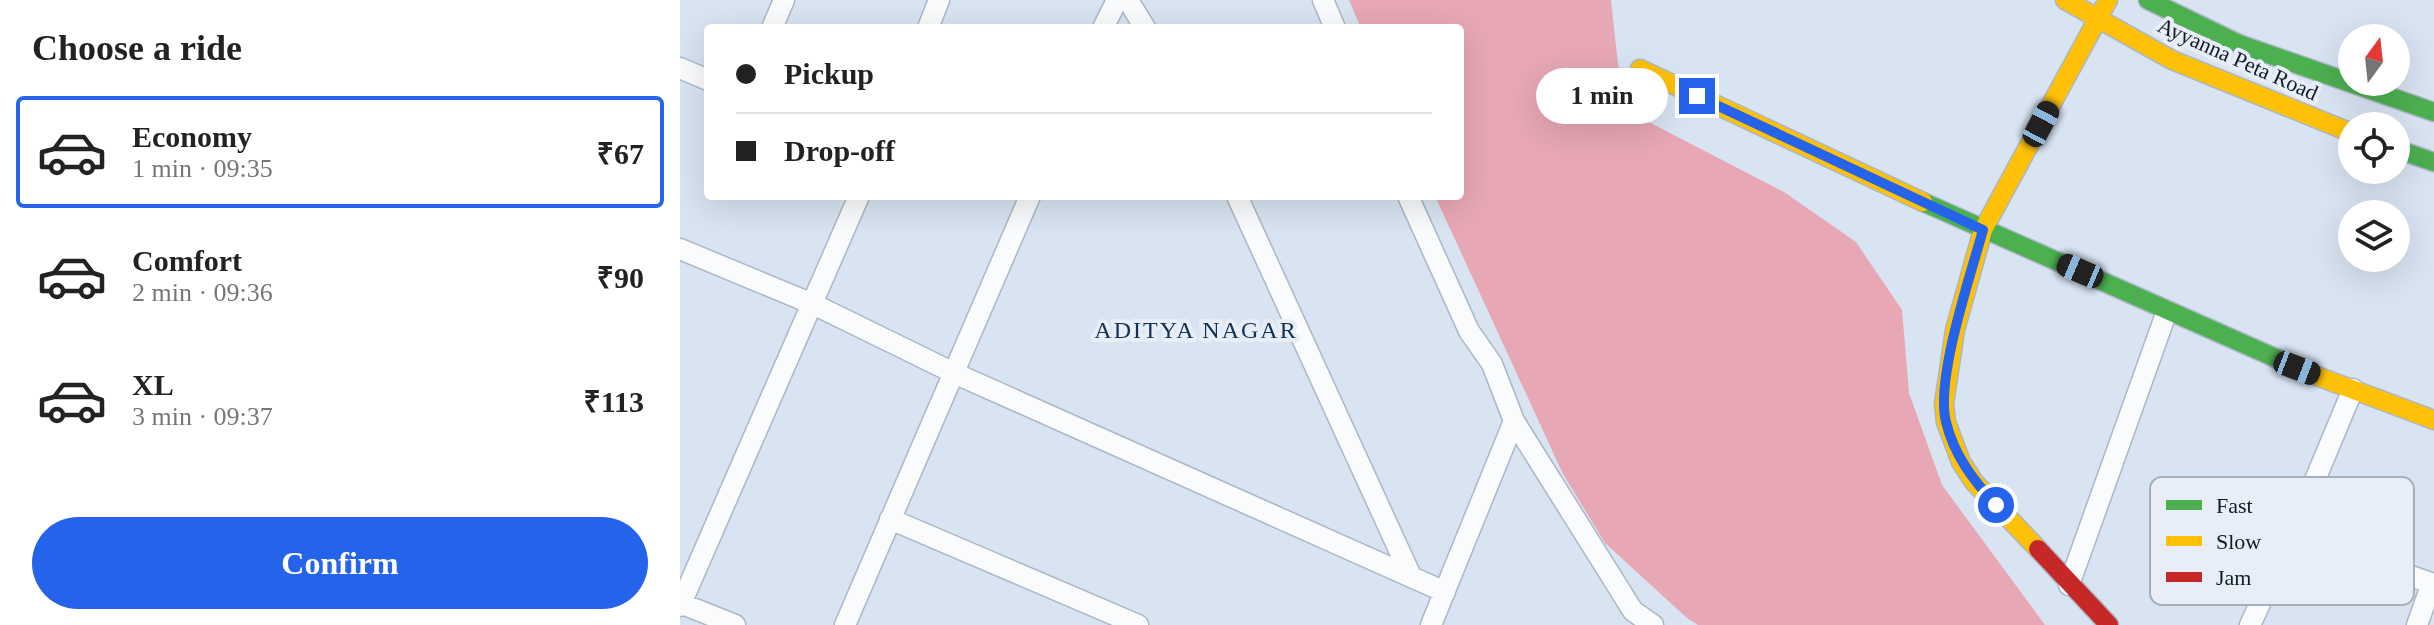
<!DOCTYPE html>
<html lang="en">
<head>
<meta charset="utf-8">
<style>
  body { margin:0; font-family:"Times New Roman",serif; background:#f2f2f2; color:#222; height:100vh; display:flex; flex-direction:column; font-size:30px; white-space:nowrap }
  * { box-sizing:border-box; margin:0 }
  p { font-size:26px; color:#767676 }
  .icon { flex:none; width:44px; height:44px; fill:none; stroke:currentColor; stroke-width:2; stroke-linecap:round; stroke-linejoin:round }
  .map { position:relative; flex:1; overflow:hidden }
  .drawer { display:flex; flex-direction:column; background:#fff; width:680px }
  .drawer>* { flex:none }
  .banner { position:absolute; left:24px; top:24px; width:760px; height:176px; border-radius:8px; box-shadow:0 8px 32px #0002; display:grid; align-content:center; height:176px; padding:0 32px; background:#fff }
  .needle { width:52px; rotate:15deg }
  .fabs { position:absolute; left:1658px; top:24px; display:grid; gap:16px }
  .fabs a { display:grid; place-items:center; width:72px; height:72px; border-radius:50%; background:#fff; box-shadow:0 8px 32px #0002; font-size:40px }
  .end { position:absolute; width:36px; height:36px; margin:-18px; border:10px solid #2563eb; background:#fff; box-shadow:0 0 0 4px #fff }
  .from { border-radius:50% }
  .bubble { position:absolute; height:56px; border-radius:28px; background:#fff; box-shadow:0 8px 32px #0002; font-size:26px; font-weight:600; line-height:56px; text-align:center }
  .car { position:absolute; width:24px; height:48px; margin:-24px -12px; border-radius:10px; box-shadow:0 0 6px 2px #0007; background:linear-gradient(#222 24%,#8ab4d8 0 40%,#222 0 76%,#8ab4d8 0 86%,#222 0) }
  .banner b { display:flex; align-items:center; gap:28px; height:76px; font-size:30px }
  .banner b+b { border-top:2px solid #e0e0e0 }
  .banner i { width:20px; height:20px; background:#222 }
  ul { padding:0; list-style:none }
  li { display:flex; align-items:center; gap:24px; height:112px; margin:0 16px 12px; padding:0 16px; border:4px solid transparent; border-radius:8px }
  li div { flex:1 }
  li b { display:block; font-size:30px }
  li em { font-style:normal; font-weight:600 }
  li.selected { border-color:#2563eb }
  li>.icon { width:72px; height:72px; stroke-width:1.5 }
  h2 { padding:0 32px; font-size:36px; line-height:96px }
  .action { display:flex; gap:16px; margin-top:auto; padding:16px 32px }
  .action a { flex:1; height:92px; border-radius:48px; background:#2563eb; color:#fff; font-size:32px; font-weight:600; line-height:92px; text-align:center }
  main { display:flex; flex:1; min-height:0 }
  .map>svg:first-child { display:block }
</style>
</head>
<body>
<main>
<section class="drawer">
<h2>Choose a ride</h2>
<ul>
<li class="selected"><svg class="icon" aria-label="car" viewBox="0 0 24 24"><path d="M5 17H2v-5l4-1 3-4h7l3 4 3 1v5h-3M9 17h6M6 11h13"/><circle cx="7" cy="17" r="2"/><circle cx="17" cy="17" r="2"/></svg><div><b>Economy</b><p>1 min · 09:35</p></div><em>₹67</em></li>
<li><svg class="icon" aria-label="car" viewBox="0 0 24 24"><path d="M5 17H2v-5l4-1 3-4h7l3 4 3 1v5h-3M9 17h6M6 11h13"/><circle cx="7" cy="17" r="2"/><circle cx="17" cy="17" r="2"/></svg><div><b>Comfort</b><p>2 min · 09:36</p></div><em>₹90</em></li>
<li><svg class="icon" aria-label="car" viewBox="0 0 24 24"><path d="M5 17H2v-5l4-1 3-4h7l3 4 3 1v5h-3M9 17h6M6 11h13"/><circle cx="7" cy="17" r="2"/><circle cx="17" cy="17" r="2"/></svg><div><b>XL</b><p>3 min · 09:37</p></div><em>₹113</em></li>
</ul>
<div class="action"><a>Confirm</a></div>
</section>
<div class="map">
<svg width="1754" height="625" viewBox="0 0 1754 625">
  <rect width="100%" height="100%" fill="#d8e4f2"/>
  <!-- water -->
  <path fill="#e7a7b4" d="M669,0H931L938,65L961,118L1104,192L1176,242L1222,310L1229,393L1262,485L1365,625H1018L1007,618L925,543L883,474L755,196H780V28H681Z"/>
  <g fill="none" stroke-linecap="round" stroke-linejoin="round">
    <defs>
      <path id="street" d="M448,0L465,28
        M643,0L655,28
        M92,28L104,0
        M248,28L259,0
        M423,28L437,0
        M0,68L28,80
        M557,196L730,574
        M728,196L789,331L812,364L834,421L953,611L973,625
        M0,249L135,305L274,373L765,592
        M210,519L458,625
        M1612,535L1754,584
        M1389,585L1487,311
        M0,603L55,625
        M0,606L179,196
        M165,625L350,196
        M751,625L834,421
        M1570,625L1612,535L1673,389
        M1737,625L1752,583"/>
      <path id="fast" d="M1468,0L1559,44L1754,112
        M1716,149L1754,162
        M1243,202L1634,375"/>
      <path id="slow" d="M1385,0L1492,60L1672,133
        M960,69L1243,202
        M1634,375L1754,420
        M1358,549L1294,482L1281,462L1266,422L1264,404L1275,330L1303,230L1428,0"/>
      <path id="jam" d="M1358,549L1429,625"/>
    </defs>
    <!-- street casing -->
    <use href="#street" stroke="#abb7c5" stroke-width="23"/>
    <!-- fast casing -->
    <use href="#fast" stroke="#abb7c5" stroke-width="21"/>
    <!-- slow casing -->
    <use href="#slow" stroke="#abb7c5" stroke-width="21"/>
    <!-- jam casing -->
    <use href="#jam" stroke="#abb7c5" stroke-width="21"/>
    <!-- street -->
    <use href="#street" stroke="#f9fbfd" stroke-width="20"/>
    <!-- fast -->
    <use href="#fast" stroke="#4caf50" stroke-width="18"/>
    <!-- slow -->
    <use href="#slow" stroke="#ffc107" stroke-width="18"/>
    <!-- jam -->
    <use href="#jam" stroke="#c62828" stroke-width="18"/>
  </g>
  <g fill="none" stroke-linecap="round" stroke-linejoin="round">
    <!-- route -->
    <path stroke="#2563eb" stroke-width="10" d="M1017,96L1303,230C1291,274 1255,379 1266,422C1274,455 1293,480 1316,505"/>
  </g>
  <g text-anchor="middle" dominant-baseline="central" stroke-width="8" stroke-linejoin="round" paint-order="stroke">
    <!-- street labels -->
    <g font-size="22" fill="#0f1c2b" stroke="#e7eef7">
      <text transform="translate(1558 59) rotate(24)">Ayyanna Peta Road</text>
    </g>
    <!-- neighbourhood labels -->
    <g font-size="24" letter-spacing="2" fill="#133152" stroke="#e7eef7">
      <text x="516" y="330">ADITYA NAGAR</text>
    </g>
  </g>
  <!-- legend -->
  <rect x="1470" y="477" width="264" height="128" rx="12" fill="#e7eef7" stroke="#a6afba" stroke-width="2"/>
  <rect x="1486" y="500" width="36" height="10" fill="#4caf50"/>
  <rect x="1486" y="536" width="36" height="10" fill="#ffc107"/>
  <rect x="1486" y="572" width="36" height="10" fill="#c62828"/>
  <g font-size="22" fill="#0f1c2b">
    <text x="1536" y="513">Fast</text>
    <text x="1536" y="549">Slow</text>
    <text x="1536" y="585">Jam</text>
  </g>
</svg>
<div class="fabs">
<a><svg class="needle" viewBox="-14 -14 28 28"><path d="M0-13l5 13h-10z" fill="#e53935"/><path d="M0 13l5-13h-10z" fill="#767676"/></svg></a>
<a><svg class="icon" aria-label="locate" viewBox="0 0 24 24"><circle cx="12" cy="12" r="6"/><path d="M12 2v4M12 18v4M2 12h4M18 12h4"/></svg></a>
<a><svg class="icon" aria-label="layers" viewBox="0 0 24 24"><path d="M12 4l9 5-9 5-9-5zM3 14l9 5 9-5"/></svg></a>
</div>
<i class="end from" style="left:1316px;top:505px"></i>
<i class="end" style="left:1017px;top:96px"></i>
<div class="bubble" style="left:856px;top:68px;width:132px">1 min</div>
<i class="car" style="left:1361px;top:124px;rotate:28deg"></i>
<i class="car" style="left:1400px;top:271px;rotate:293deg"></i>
<i class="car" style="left:1617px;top:368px;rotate:111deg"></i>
<div class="banner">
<b><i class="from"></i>Pickup</b>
<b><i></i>Drop-off</b>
</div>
</div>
</main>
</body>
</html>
